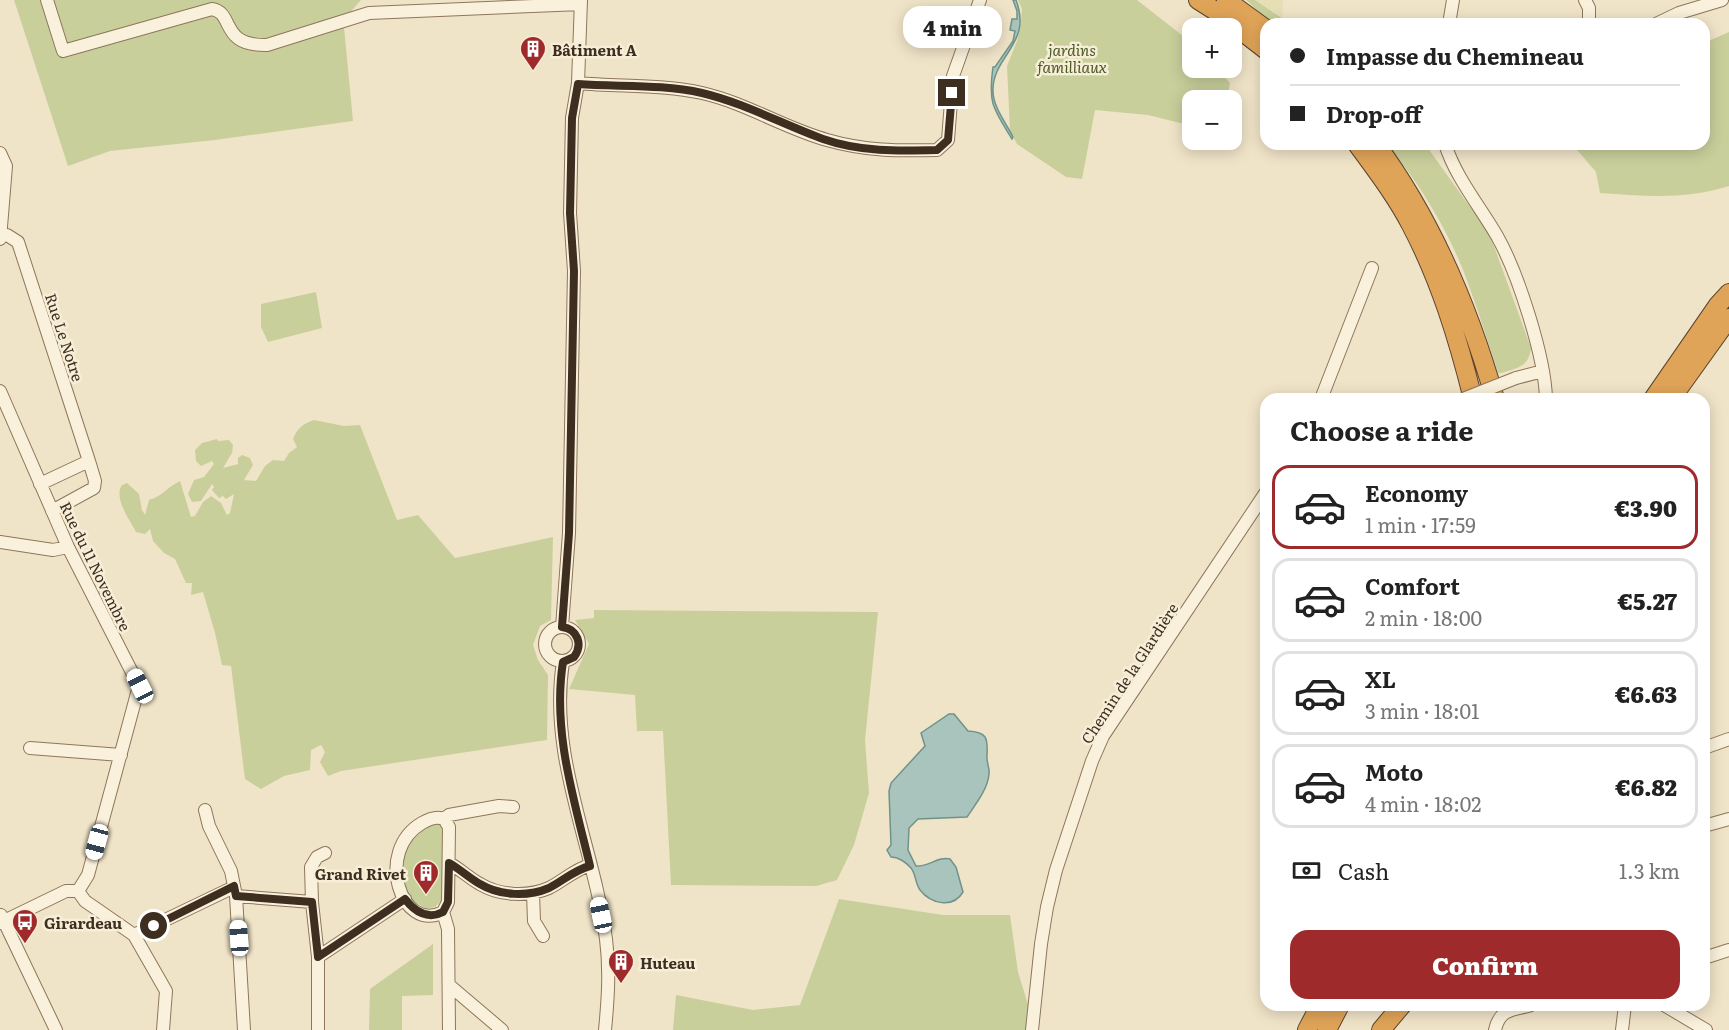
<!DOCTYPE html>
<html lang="en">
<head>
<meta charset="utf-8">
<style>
  body { margin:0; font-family:Literata,serif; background:#f6f6f6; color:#222; height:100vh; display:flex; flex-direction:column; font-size:22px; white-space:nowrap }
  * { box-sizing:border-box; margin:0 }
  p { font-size:20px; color:#767676 }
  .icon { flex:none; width:33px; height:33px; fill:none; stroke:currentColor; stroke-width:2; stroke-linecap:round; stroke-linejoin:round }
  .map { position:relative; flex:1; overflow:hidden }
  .side { position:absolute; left:1260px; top:393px; width:450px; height:618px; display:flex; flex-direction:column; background:#fff; border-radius:18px; box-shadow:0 3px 15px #0003 }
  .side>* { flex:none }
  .hud { position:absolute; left:1260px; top:18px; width:450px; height:132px; border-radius:18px; box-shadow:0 3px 15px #0003; display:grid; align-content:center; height:132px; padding:0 30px; background:#fff }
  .controls { position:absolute; left:1182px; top:18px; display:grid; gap:12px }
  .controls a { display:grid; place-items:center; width:60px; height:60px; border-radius:12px; background:#fff; box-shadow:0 3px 15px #0003; font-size:30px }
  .end { position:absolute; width:27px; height:27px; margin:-14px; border:8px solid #3d2e20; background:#fff; box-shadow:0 0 0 3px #fff }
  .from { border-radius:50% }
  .bubble { position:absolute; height:42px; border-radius:18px; background:#fff; box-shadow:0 3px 15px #0003; font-size:20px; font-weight:800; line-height:42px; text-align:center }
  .car { position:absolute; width:18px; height:36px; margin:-18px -9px; border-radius:8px; box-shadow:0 0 4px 2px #0007; background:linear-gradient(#fff 24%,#345 0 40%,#fff 0 76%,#345 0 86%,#fff 0) }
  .hud b { display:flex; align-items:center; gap:21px; height:57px; font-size:22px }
  .hud b+b { border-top:2px solid #e0e0e0 }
  .hud i { width:15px; height:15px; background:#222 }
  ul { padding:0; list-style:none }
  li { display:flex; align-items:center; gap:18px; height:84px; margin:0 12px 9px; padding:0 18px; border:3px solid #e0e0e0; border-radius:18px }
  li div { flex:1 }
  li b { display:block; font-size:22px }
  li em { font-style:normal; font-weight:800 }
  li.selected { border-color:#9e2a2b }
  li>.icon { width:54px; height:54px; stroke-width:1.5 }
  h2 { padding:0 30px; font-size:27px; line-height:72px }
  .pay { display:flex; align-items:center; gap:15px; height:66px; padding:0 30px; font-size:22px }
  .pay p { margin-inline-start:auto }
  .cta { display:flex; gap:12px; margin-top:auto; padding:12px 30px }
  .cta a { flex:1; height:69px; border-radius:18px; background:#9e2a2b; color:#fff; font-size:24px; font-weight:800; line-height:69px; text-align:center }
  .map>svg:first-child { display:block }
</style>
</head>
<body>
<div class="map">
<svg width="1729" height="1030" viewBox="0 0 1729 1030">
  <rect width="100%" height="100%" fill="#f0e4c8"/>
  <!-- farmland -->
  <path fill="#e6deb5" d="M1255,0H1283L1282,17L1262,4Z"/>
  <!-- green -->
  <path fill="#c9cf9b" d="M14,0H361L347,16L344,27L353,121L215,140L110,151L68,166Z
    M1018,0H1137L1192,43V68H1217L1230,83L1227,100H1192V126L1148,115L1095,110L1082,179L1066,177L1017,144L1010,131L1007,66L1017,41L1021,21L1022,9Z
    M1246,0H1255L1291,24H1272Z
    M1729,32V186C1686,200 1644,196 1600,193L1596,172L1572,144H1704V43Z
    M1387,144H1425L1490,235L1531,348C1529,367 1517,368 1501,373H1498C1489,345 1480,316 1470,289C1453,238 1421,185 1387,144Z
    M316,292L322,328L268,342L261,327V304Z
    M314,420L344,426L360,425L397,520L418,515L455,558L553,537L551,620L540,626L533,645L538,660L548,675L547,740L341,771L328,776L320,762L325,752L321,745L311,750L310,770L284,776L261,789L245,779L231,666L222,665L215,633L203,592L191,595L192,583H186L175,559L164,553L153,541L150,529L145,534L136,532C130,520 113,498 122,485L127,483L139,494L142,510L145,515L149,500C163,496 167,487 180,481L191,517L195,516L203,502L211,496L221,503L227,515L230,513L234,494L226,499L223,496L219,498L212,490L214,487L212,484L201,501L192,502L188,494L194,480L204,477L214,464L212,461L201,466L196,461L195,450L202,443L217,439L218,441L229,440L233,445L232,453L223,468L238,464V458L242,455L250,458L253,465L244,480L256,481L265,466L273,460L284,461L289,453L297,447L293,439C297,428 303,424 314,420Z
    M594,610L878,612L865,740L869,793L854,845L837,880L816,886L671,885L663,731H637L635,695L569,689L589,644L575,620L594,618Z
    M431,823H438L444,829L443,899L435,907L426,909L412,900L404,888L400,866L409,841Z
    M839,899L943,915H1010L1018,972L1033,1021L1032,1030H673L676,995L753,1010L800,1005Z
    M433,944V995L402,996V1030H369L370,989Z"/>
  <!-- water -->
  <path fill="#a9c4bc" stroke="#6f938a" stroke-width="1.5" d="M1013,0H1016C1033,44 992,56 993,91C993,107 1006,123 1013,137L1012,139C993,108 988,104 993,67H995L1013,41L1015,31L1010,30L1012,19H1017V11Z
    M949,714H954L968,731C987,732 988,738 987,755C986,762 990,768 989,774C988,789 975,805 967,817L918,819L909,828L908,850L916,866C929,867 938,856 950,859L956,867L963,892C953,909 931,904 920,890C915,883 916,874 911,868C906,862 898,857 891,857L887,850L891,845L889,791L891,783L925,746L921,733Z"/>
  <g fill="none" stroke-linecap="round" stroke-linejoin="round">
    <defs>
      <path id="minor" d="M47,0L63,51L212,9C235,13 219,46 267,45L369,13L581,4
        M1585,0L1589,8V24
        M1449,24L1453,0
        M1656,24L1679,13L1722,0
        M578,83C619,87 662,84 702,93C746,103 784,128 827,140C865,151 898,151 937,150L948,140L953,76L980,0
        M1445,144C1456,178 1479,205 1497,236C1518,273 1545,357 1546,399
        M0,153L6,166L0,239
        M0,236L7,235L18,242L89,461L40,484
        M1516,378L1543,371
        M0,391L68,547L139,686L88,875L78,891H66L0,923
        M1321,399L1372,268
        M52,511L94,488L95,481L89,461
        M0,542L53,550L68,547
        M545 644a17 17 0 1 1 34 0a17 17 0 1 1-34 0Z
        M562,627L569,533L574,271L570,213L572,118L578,83L581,0
        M563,662C548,757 594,846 606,939C610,970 608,999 605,1030
        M30,748L121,755
        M1704,748L1729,739
        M205,810L209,826L231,871L236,896L244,1030
        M444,819L449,827L448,902L443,912C401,934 374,851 422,823C429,819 437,816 444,819L449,815L499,806L513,807
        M1704,826L1729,819
        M449,863C460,869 469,878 480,884C500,896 528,897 549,888C563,881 574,870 590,865
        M78,891L85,901L134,935L166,991L163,1030
        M533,893L534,921L543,936
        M236,896L312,902
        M443,912L448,929L449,1030
        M1,915L56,1030
        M134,935L234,887
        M318,957L405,899
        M1704,958L1729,950
        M449,985L502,1030
        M1664,1005L1706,1030
        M318,1030V957L312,902L311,867L317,857L325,853
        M1032,1030L1041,944L1047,907L1056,870L1092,761L1103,736L1266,492
        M1495,1030C1500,1008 1512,1011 1531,1005
        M1622,1030L1625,1005"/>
      <path id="highway" d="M1198,0L1217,12L1266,50
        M1226,0L1266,29
        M1357,144C1376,170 1396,196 1411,225C1440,280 1458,339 1473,399
        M1376,144C1433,221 1469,308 1495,399
        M1653,399L1718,305L1729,293
        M1671,399L1729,318
        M1307,1030L1320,1005
        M1327,1030L1340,1005
        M1381,1030L1402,1005"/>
    </defs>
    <!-- minor casing -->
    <use href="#minor" stroke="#8d765c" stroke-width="14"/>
    <!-- highway casing -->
    <use href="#highway" stroke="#5b4430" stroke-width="20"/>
    <!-- minor -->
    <use href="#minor" stroke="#faf1dc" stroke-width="12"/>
    <!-- highway -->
    <use href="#highway" stroke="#e0a458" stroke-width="18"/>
    <defs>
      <path id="minor-bridge" d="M1463,399L1516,378"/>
    </defs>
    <!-- minor-bridge casing -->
    <use href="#minor-bridge" stroke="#8d765c" stroke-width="14" stroke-linecap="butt"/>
    <!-- minor-bridge -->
    <use href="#minor-bridge" stroke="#faf1dc" stroke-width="12"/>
  </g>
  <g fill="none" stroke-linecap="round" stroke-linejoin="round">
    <!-- route -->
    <path stroke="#3d2e20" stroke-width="8" d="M154,926L234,886L236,896L312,902L318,957L405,899C415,912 428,920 443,912L448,902L449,863C460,869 469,878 480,884C500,896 528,897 549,888C563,881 574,870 590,866C574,799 552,731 563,662L574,657C583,645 578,629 562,627L569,533L574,271L570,213L572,118L578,84C619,87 662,84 702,93C744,103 782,124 823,139C860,152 898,151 937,150L948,140L952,93"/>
  </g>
  <!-- icons -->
  <defs>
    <symbol id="building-pin" viewBox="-11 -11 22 30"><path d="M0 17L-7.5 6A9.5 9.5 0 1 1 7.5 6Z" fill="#9e2a2b" stroke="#f7eed8"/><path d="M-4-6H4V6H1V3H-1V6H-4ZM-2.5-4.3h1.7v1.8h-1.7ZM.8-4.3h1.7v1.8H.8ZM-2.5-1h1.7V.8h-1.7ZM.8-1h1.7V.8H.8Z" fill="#fff"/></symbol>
    <symbol id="bus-pin" viewBox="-11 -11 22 30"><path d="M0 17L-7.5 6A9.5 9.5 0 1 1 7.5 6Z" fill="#9e2a2b" stroke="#f7eed8"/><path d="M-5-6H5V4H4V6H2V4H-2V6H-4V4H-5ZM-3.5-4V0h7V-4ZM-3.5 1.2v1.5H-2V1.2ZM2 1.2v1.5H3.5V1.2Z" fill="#fff"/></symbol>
  </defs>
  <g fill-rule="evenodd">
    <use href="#building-pin" x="518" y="34" width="30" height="40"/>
    <use href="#building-pin" x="411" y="858" width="30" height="40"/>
    <use href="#bus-pin" x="10" y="907" width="30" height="40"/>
    <use href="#building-pin" x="606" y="947" width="30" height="40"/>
  </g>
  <g text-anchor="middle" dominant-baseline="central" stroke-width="5" stroke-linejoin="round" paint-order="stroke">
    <!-- poi labels -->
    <g font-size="15" font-weight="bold" fill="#3d2e20" stroke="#f7eed8" text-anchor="start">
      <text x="552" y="49">Bâtiment A</text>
      <text x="406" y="873" text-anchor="end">Grand Rivet</text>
      <text x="44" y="922">Girardeau</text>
      <text x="640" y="962">Huteau</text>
    </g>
    <!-- park labels -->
    <g font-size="15" font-style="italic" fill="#4d5a26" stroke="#f7eed8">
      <text x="1072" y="49">jardins<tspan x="1072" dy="17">familliaux</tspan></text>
    </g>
    <!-- street labels -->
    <g font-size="15" fill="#3d2e20" stroke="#f7eed8">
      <text transform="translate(65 337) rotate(72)">Rue Le Notre</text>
      <text transform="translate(96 566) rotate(64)">Rue du 11 Novembre</text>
      <text transform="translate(1129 673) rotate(-57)">Chemin de la Glardière</text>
    </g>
  </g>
</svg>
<div class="controls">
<a>+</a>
<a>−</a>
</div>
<i class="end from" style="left:154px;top:926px"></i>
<i class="end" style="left:952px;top:93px"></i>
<div class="bubble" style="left:903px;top:6px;width:99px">4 min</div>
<i class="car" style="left:140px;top:686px;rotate:333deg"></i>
<i class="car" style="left:97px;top:842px;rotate:195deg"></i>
<i class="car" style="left:601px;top:915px;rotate:348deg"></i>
<i class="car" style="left:239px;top:938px;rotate:356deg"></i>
<div class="hud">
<b><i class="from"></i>Impasse du Chemineau</b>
<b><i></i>Drop-off</b>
</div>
<section class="side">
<h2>Choose a ride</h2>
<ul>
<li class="selected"><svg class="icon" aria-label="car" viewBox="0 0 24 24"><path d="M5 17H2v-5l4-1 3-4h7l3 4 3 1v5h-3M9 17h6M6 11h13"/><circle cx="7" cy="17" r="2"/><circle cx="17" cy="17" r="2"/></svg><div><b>Economy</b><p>1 min · 17:59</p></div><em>€3.90</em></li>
<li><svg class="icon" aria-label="car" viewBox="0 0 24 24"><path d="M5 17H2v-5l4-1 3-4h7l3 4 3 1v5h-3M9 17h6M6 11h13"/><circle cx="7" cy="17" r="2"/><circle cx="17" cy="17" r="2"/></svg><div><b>Comfort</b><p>2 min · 18:00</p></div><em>€5.27</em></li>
<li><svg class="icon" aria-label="car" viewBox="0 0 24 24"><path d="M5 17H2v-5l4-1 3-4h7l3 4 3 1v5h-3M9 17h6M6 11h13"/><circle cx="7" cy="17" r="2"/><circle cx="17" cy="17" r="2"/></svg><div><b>XL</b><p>3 min · 18:01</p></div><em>€6.63</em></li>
<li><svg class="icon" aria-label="car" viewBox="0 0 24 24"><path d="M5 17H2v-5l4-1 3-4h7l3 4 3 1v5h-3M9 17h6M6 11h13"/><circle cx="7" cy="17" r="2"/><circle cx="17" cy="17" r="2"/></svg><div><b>Moto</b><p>4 min · 18:02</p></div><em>€6.82</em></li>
</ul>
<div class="pay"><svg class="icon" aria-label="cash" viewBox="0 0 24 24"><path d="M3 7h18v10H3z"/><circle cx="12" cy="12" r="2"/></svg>Cash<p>1.3 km</p></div>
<div class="cta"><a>Confirm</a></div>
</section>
</div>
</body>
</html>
